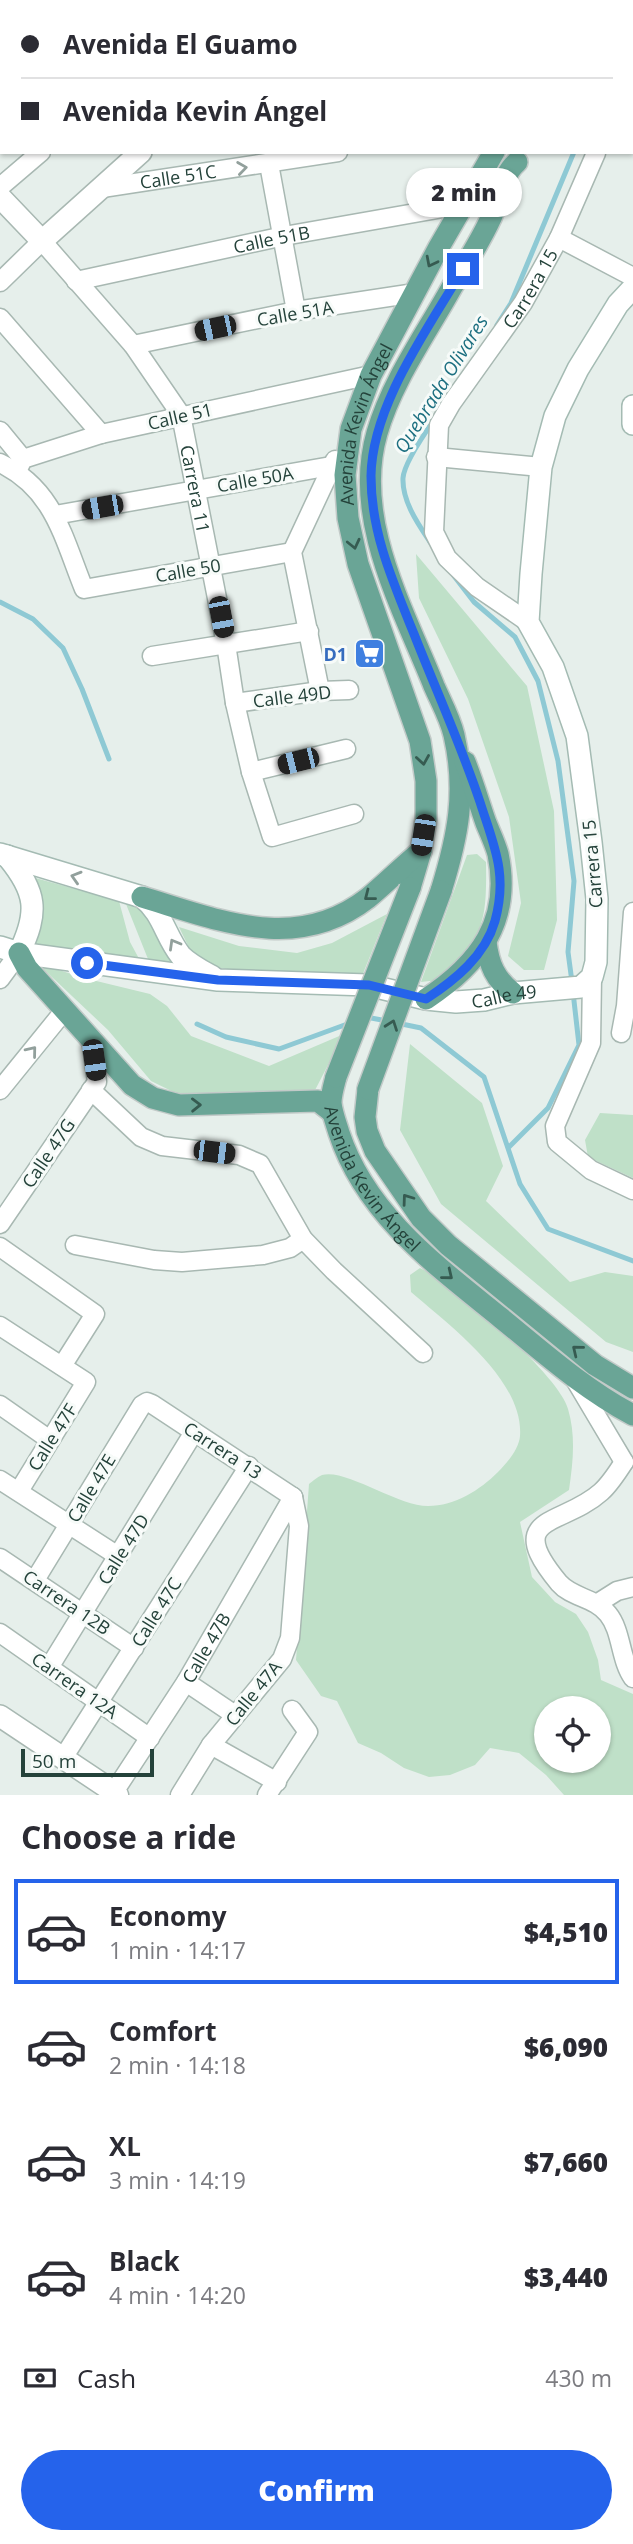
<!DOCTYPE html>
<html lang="en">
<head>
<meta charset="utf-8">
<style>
  body { margin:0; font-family:"Open Sans",sans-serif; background:#f7f7f7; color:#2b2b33; height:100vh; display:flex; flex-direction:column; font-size:26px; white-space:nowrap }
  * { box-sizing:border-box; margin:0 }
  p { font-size:23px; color:#7c7c81 }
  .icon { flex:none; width:38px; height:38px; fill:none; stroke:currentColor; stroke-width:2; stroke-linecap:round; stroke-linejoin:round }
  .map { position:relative; height:1795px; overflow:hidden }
  .details { display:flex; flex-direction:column; background:#fff; flex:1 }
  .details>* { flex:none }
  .hud { position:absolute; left:0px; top:0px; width:634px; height:154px; box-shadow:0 2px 5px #0004; display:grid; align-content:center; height:154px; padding:0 21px; background:#fff }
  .buttons { position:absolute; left:534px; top:1696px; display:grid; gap:14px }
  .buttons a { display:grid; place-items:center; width:77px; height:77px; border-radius:50%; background:#fff; box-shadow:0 2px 5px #0004; font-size:35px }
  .scale { position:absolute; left:21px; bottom:18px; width:133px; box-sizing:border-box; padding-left:7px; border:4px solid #24423a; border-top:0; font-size:19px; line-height:24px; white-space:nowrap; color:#24423a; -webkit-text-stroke:5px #f7fbf9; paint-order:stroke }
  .end { position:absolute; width:32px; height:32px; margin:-16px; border:9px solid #2563eb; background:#fff; box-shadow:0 0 0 4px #fff }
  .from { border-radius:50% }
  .bubble { position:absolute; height:49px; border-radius:24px; background:#fff; box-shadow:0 2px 5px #0004; font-size:23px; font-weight:800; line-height:49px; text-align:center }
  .car { position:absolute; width:21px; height:42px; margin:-21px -10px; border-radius:9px; box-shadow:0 0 5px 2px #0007; background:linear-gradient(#222 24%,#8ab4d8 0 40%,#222 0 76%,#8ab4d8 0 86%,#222 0) }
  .hud b { display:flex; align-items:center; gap:24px; height:66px; font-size:26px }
  .hud b+b { border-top:2px solid #e1e1e2 }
  .hud i { width:18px; height:18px; background:#2b2b33 }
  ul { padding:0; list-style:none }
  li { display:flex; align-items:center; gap:21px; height:105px; margin:0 14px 10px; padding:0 7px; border:4px solid transparent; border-radius:0px }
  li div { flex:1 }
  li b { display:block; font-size:26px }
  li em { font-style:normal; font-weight:800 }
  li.on { border-color:#2563eb }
  li>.icon { width:63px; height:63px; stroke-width:1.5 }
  h2 { padding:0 21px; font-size:32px; line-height:84px }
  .pay { display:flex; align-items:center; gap:18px; height:77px; padding:0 21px; font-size:26px }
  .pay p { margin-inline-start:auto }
  .primary-button { display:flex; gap:14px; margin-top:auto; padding:14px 21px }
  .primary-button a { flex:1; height:80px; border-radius:42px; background:#2563eb; color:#fff; font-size:28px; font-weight:800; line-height:80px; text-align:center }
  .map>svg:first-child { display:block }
</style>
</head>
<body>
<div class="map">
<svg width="633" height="1795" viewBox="0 0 633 1795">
  <rect width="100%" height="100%" fill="#e6efeb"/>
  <!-- green -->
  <path fill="#bfe0c8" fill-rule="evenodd" d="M416,554L527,686L554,811L557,920L544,970H524L508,956L521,903L509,817L468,699L419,598Z
    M477,854L486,862C487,927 483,935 438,980L421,982L467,855Z
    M28,876L119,901L130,942L143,966L31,947Z
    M126,904L142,908L181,968L150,964Z
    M387,914L360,981L256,974L210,966L192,954L179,927L239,946L297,953L332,943Z
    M37,963L84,978L150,994L167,1006L191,1036L269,1066L344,1034L312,1096L196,1103L151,1081L108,1030Z
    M410,1044L482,1103L503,1166L486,1201L570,1282L605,1272L633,1276V1352L606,1342L441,1204L400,1130Z
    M600,1113L633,1115V1178L588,1157L585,1140Z
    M420,1268C453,1284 559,1375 568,1409C576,1436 573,1462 569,1490L520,1522L532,1577L555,1602L576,1614L588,1632L598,1660L601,1680L633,1694V1795H564L546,1775L519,1753L490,1748L475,1765L450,1775L429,1777L404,1768L381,1753L358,1743L337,1701L321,1696L296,1660L309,1484C312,1482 317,1477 322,1475C345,1468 398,1506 428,1506C455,1506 480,1490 498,1472C507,1463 519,1449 520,1436C524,1380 449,1325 411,1292L410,1275ZM546,1708H598V1760H546Z"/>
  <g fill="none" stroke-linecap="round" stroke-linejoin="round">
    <!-- stream -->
    <path stroke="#8ec9d4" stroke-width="5" d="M628,2L629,0
      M497,325L511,303L574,152
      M430,542C418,524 402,501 403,478C404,463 425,433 434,420
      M454,576L474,602L515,637L538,681L558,761L574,881L568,952L572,982
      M0,602L33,619L63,648L82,689L109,759
      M366,1017L387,1021
      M397,1023L421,1028L484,1077L520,1184L548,1229L633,1261
      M197,1024L226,1037L279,1049L350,1023
      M509,1147L548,1108L579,1045L573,992"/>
    <defs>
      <g id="minor">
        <path d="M46,0L48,2"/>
        <path d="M141,0L143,2"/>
        <path d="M240,0L242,2"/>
        <path d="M341,0L343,2"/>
        <path d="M440,0L442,2"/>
        <path d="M110,2L112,0"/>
        <path d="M0,97L2,96"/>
        <path d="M269,164L296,311"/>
        <path d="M0,187L41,152"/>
        <path id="s1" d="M102,188L338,152"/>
        <path d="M559,238L633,277"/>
        <path id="s2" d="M76,281L284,236L466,204"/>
        <path id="s3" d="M0,282L42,241L133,345L181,415L226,644L235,703L251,772L272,837L354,814"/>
        <path d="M0,318L101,434"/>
        <path d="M133,345L296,311L415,293"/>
        <path d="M0,431L23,459"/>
        <path d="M436,457L541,467"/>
        <path d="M0,463C54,489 63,537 84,589L292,552"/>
        <path d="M17,471L23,459L101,434L371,375"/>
        <path d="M55,515L331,466"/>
        <path id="s4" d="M528,622L477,587L447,558L434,532L439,425L451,404L523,303L559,238L596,153"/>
        <path d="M152,656L309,631"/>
        <path d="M320,691L292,552L335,460"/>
        <path d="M235,703L320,691L349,690"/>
        <path d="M251,772L346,749"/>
        <path d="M592,977L591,1043L555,1126L557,1142L591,1170L633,1190"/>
        <path d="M0,979L19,953"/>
        <path d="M621,1033L626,1006L633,912"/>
        <path d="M0,1090L64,1011"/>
        <path d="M91,1090L141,1137L162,1146L239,1155L260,1164L303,1239L334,1271L423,1353"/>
        <path d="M0,1224L97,1082L91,1038"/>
        <path d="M75,1245L154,1260L182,1262L263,1255L290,1248L303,1239"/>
        <path d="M0,1247L95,1314L62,1366"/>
        <path d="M0,1326L86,1382L19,1491"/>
        <path d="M574,1378L624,1462"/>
        <path d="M0,1405L50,1440"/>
        <path d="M624,1462C617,1473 610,1484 601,1492C562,1527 502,1514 559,1583C572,1598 594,1597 608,1614C622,1631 620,1660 633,1678"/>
        <path d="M0,1480L118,1556"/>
        <path d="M0,1558L134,1648"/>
        <path d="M35,1580L142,1405L147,1402L152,1404L293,1497"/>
        <path d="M598,1603L617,1591L633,1587"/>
        <path d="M0,1633L150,1738"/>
        <path d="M50,1666L194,1432"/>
        <path d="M186,1682L235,1715"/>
        <path d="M211,1745L277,1782"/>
        <path d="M63,1758L249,1466"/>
        <path id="s5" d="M119,1795L114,1792L186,1682L293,1497"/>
        <path d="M180,1795L211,1745L282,1659L290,1638L299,1526L293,1497"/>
        <path d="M267,1795L308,1732L292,1710"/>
      </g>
      <path id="tertiary" d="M0,197L42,241L141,152
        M0,1716L114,1792L113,1795"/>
      <g id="secondary">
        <path d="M633,406V424"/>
        <path d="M0,854L142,897C163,913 165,936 181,956C190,965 202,971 213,977"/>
        <path d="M7,856C37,892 39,912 19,953"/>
        <path id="s6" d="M0,947L19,953L218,980L368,985L426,999L456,1002L484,1000L513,993L581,987L592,977L596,962L597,899L591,842L577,736L553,667L528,622L531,574L541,467L555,416L578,369L618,304L633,288"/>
      </g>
      <g id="primary">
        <path d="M553,2V0"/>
        <path d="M568,2L569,0"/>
        <path id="s7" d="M410,888L421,851L426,819V781L420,741L358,564L348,518L345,475L351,429L371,375L439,247L494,152"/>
        <path d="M441,891C458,836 467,792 454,735C450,718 441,702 434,686C403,608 352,519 377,433C392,381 426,334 452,287C465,265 480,242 491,218C499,199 501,176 517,162"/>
        <path d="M142,897C219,920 296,954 368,898C386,883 403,866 421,851"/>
        <path d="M486,942C489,965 495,979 513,993"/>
        <path d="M19,953L27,968L132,1085L153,1098L179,1105L318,1101L332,1112"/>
        <path d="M426,999C479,964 512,921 498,854C495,843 490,833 486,823C479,803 473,782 465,762"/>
        <path id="s8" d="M336,1077C334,1085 331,1094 331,1103C332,1113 336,1123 339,1133C366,1215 437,1266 501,1318C544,1353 584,1389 633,1415"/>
        <path d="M368,1089L365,1117L367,1131L375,1151L421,1218L448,1245L595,1365L633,1388"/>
      </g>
    </defs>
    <!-- minor casing -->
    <use href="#minor" stroke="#a8b8b2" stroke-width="21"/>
    <!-- tertiary casing -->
    <use href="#tertiary" stroke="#a8b8b2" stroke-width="24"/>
    <!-- secondary casing -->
    <use href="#secondary" stroke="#a4bbb3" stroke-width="24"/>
    <!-- primary casing -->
    <use href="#primary" stroke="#c2cac8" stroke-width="24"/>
    <!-- minor -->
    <use href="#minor" stroke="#fff" stroke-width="18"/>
    <!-- tertiary -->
    <use href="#tertiary" stroke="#fff" stroke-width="21"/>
    <!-- secondary -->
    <use href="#secondary" stroke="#fff" stroke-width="21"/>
    <!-- primary -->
    <use href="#primary" stroke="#6aa596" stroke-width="21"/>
    <defs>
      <path id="primary-bridge" d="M336,1077L410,888
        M368,1089L441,891"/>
    </defs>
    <!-- primary-bridge casing -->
    <use href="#primary-bridge" stroke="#c2cac8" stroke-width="24" stroke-linecap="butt"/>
    <!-- primary-bridge -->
    <use href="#primary-bridge" stroke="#6aa596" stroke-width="21"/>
  </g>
  <!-- one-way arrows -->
  <defs><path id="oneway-chevron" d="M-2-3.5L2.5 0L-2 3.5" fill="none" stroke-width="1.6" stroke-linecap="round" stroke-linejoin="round" transform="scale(1.75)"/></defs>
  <g stroke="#92a09c">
    <use href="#oneway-chevron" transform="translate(242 168) rotate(-8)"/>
    <use href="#oneway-chevron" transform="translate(76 877) rotate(-163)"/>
    <use href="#oneway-chevron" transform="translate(174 944) rotate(-120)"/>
    <use href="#oneway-chevron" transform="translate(32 1051) rotate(-51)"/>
  </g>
  <g stroke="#365b51">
    <use href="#oneway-chevron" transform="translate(431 262) rotate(117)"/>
    <use href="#oneway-chevron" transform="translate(354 544) rotate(77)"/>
    <use href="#oneway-chevron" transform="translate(423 760) rotate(81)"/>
    <use href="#oneway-chevron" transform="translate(369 896) rotate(142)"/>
    <use href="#oneway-chevron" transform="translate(392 1025) rotate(-70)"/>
    <use href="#oneway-chevron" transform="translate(196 1105) rotate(-1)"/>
    <use href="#oneway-chevron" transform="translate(407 1199) rotate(-126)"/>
    <use href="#oneway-chevron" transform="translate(448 1275) rotate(39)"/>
    <use href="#oneway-chevron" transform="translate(577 1350) rotate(-141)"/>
  </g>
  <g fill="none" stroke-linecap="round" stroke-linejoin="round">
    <!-- route -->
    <path stroke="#2563eb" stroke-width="9" d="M87,963L218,980L369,985L426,999C455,980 485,956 495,921C508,874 494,846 480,802C461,745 436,690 414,634C393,582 371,533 371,476C372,405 428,329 463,269"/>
  </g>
  <!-- icons -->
  <defs>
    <symbol id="supermarket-square" viewBox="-11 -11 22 22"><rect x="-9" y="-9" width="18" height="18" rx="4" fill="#3f7fe0" stroke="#f7fbf9"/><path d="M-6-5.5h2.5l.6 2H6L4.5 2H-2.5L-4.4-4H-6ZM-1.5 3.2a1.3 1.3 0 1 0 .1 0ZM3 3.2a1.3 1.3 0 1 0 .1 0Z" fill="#fff"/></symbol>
  </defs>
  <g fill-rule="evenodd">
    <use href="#supermarket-square" x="352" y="636" width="35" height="35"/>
  </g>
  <g text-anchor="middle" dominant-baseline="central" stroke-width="6" stroke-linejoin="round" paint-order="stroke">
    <!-- street labels -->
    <g font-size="18" fill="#24423a" stroke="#f7fbf9">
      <text stroke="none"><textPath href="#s1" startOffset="77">Calle 51C</textPath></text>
      <text stroke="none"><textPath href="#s2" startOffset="200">Calle 51B</textPath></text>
      <text stroke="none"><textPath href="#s4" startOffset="404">Carrera 15</textPath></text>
      <text transform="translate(295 313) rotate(-10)">Calle 51A</text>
      <text transform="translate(180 416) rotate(-13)">Calle 51</text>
      <text stroke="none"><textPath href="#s7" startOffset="481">Avenida Kevin Ángel</textPath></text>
      <text transform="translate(255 479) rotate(-10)">Calle 50A</text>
      <text stroke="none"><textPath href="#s3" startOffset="357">Carrera 11</textPath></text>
      <text transform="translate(188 570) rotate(-10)">Calle 50</text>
      <text transform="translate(292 696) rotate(-7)">Calle 49D</text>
      <text transform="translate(592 864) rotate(-95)">Carrera 15</text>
      <text stroke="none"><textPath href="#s6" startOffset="509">Calle 49</textPath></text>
      <text transform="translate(48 1153) rotate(-56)">Calle 47G</text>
      <text stroke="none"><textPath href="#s8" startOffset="114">Avenida Kevin Ángel</textPath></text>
      <text transform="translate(52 1437) rotate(-58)">Calle 47F</text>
      <text transform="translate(223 1450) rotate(33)">Carrera 13</text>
      <text transform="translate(91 1488) rotate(-59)">Calle 47E</text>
      <text transform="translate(123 1549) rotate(-58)">Calle 47D</text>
      <text transform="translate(67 1602) rotate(34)">Carrera 12B</text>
      <text transform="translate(156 1612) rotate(-58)">Calle 47C</text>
      <text stroke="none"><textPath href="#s5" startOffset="177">Calle 47B</textPath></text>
      <text transform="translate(75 1685) rotate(35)">Carrera 12A</text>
      <text transform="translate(253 1693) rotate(-51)">Calle 47A</text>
    </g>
    <!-- shop labels -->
    <g font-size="18" font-weight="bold" fill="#366cbe" stroke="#f7fbf9" text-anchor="end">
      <text x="347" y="654">D1</text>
    </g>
    <!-- water labels -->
    <g font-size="19" font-style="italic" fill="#1c6f80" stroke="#f7fbf9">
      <text transform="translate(441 384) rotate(-58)">Quebrada Olivares</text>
    </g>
  </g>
</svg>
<div class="buttons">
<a><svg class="icon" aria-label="locate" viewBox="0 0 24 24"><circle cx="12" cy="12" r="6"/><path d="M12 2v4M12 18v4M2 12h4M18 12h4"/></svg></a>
</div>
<div class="scale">50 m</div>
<i class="end from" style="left:87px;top:963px"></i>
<i class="end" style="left:463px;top:269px"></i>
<div class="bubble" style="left:406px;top:168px;width:116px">2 min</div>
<i class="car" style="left:215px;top:328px;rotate:258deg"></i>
<i class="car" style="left:102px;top:507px;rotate:260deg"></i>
<i class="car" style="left:221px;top:617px;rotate:169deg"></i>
<i class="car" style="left:298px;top:761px;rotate:256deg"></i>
<i class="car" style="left:423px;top:835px;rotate:189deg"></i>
<i class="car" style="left:94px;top:1060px;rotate:172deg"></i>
<i class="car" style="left:214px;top:1152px;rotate:97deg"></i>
<div class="hud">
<b><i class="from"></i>Avenida El Guamo</b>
<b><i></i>Avenida Kevin Ángel</b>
</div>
</div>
<section class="details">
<h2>Choose a ride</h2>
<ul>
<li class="on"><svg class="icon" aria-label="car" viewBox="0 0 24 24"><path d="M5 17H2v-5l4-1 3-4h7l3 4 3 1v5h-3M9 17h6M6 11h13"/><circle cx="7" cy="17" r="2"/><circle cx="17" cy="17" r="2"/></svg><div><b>Economy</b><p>1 min · 14:17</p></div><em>$4,510</em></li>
<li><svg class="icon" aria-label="car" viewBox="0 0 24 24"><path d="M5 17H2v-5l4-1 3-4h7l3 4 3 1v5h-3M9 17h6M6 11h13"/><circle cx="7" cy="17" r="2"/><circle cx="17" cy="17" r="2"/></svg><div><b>Comfort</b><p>2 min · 14:18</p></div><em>$6,090</em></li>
<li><svg class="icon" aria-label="car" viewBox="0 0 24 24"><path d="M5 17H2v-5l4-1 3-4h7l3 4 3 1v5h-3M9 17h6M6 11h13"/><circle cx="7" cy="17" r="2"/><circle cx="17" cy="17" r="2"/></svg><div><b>XL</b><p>3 min · 14:19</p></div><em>$7,660</em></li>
<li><svg class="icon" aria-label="car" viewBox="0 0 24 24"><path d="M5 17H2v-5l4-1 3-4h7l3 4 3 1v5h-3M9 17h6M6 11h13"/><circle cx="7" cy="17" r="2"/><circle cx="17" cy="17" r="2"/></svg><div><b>Black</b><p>4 min · 14:20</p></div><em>$3,440</em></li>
</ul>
<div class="pay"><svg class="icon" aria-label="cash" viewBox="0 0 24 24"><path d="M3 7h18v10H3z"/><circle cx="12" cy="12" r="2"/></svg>Cash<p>430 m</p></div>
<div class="primary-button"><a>Confirm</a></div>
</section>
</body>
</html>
